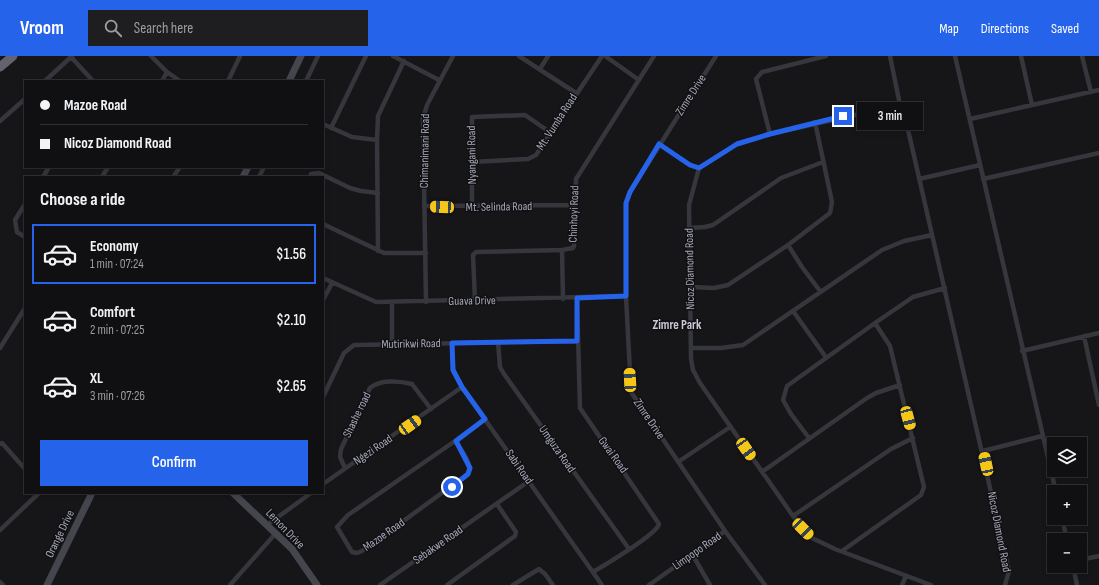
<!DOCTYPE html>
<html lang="en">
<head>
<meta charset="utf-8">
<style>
  body { margin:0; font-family:"Sofia Sans Condensed",sans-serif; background:#1e1e20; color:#f1f3f6; height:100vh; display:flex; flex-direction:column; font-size:15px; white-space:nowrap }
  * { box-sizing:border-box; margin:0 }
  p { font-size:13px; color:#9c9d9f }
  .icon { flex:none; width:22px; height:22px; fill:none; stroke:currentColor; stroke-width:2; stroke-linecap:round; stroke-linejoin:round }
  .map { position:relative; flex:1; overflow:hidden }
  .details { position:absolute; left:24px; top:120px; width:300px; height:318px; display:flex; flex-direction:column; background:#101012; border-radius:0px; box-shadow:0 2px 6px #0003,0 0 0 1px #303032 }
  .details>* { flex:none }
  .banner { position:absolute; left:24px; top:24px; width:300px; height:88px; border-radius:0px; box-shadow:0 2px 6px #0003,0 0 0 1px #303032; display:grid; align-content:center; height:88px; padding:0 16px; background:#101012 }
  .fabs { position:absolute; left:1047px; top:381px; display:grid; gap:8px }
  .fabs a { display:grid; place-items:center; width:40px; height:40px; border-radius:0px; background:#101012; box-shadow:0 2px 6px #0003,0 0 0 1px #303032; font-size:20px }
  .end { position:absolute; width:18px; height:18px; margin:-9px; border:5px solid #2563eb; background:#fff; box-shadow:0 0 0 2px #fff }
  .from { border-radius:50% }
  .bubble { position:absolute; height:28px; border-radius:0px; background:#101012; box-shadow:0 2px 6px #0003,0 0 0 1px #303032; font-size:13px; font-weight:600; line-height:28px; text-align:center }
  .car { position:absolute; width:12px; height:24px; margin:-12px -6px; border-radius:5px; box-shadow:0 0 3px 1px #0007; background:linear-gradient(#f5c518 24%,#345 0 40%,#f5c518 0 76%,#345 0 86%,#f5c518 0) }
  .banner b { display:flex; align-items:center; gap:14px; height:38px; font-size:15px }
  .banner b+b { border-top:1px solid #303032 }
  .banner i { width:10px; height:10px; background:#f1f3f6 }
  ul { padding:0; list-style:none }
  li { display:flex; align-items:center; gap:12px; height:60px; margin:0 8px 6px; padding:0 8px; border:2px solid transparent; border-radius:0px }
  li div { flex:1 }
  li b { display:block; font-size:15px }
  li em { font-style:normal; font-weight:600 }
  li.active { border-color:#2563eb }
  li>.icon { width:36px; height:36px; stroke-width:1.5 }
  h2 { padding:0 16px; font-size:18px; line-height:48px }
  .primary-button { display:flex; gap:8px; margin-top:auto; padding:8px 16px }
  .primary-button a { flex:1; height:46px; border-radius:0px; background:#2563eb; color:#fff; font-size:16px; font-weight:600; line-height:46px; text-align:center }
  header { display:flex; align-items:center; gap:24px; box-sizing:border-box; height:56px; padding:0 20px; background:#2563eb; color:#fff }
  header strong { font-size:19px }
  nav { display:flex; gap:22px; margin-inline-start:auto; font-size:14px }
  .search { width:280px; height:36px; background:#1e1e20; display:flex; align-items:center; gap:10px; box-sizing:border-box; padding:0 14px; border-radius:0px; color:#9c9d9f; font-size:15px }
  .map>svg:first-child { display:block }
</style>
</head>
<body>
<header>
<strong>Vroom</strong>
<div class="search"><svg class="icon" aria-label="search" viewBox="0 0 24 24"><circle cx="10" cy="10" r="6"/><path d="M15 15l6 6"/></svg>Search here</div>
<nav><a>Map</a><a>Directions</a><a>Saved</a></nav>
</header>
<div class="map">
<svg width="1099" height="529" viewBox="0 0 1099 529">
  <rect width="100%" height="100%" fill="#161518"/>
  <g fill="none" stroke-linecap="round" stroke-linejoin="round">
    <!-- street -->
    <path stroke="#36363d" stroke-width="4.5" d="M151,0L167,16L180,25
      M393,0L439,24
      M519,0L576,37
      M605,0L639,24
      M716,0L630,136L626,147V240L631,336L725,475L765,529
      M890,0L900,49L909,78L1009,515L1005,529
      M955,0L1056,436
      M1021,0L1032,49
      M1082,0L1091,36
      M71,1L93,25
      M540,13L548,0
      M45,25L72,0
      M162,25L167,16
      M228,25L240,0
      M306,25L318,0
      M900,49L770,78L737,88L699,112L689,149L691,303L693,314L700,327L793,460L812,482L835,493L931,529
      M970,63L1099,34
      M0,65L25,43
      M323,68L352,81L377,84
      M331,72L366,0
      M770,78L756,23L762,16L826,0
      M659,88L690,109L699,112
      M472,106L528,103L536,99L602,0
      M43,121L49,111
      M102,121L108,111
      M173,121L180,111
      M259,121L264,111
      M310,121L311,118L319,117L350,132L361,135L378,137
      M919,123L980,109
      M983,123L1099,97
      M25,148L15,164L17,176L25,181
      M424,150L574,149
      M472,151V61L525,59L551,77
      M323,168L384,197H426
      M689,172L705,171L713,169L781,122L823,106
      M788,189L802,211L820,235
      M562,194L563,243
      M378,195L377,84L378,60L404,5
      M323,222L376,246L626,240
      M691,231L714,232L728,229L788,189L830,157L832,146L815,66
      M577,242L580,352L659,468C657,478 605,509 593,516
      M323,244L332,227
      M475,245L473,199L476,196L562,194L573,192L574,190L576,123L654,0
      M392,246V288
      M426,246L423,63L427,49L453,0
      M793,255L825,300
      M875,267L913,241L945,232
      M1084,280L1099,349
      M498,286L500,311L504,318L629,493
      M452,287L453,314L462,331L602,529
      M0,292L25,252
      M691,292H721L743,289L882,194L904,185L932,179
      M1022,295L1099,277
      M323,341L344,297L354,289L577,285
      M809,382L791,358L783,344L787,330L875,267L890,290L924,431L921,439L842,495
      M455,385C461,394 473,407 468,418L362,495L357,497L352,496L337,471L348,459L455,385L485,363
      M0,388L2,387L25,413
      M983,395L1042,380
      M678,406L730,371
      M345,412L340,401L341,393L370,332C380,323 400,325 412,328L431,353
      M762,416L867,342L876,337L900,329
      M323,428L462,331
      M793,460L891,393L913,382
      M1062,462L1067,484
      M267,469L311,437
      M0,474L39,437
      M692,498L710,529
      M1080,504L1099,500
      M1073,510L1077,529
      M0,526L3,529
      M230,529L276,477
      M380,529L529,425
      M447,529L515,480L516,476L497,448
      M513,529L539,513L545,518L553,529
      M649,529L725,475
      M902,529L906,520"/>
    <!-- secondary -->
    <path stroke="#44454d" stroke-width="7" d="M289,25L301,0
      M243,121L248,111
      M233,437L292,493L317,529
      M47,529L92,437"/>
    <!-- highway -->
    <path stroke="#62636f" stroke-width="9" d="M0,11L13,0"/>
  </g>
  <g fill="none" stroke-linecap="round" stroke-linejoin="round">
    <!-- route -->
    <path stroke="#2563eb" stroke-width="5" d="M452,431L468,418L470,412L456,385L485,363L462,331L453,314L452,287L577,285V242L626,240V147L630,136L659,88L690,109L699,112L737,88L770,78L843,60"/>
  </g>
  <g text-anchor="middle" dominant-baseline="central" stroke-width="3" stroke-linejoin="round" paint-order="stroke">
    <!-- street labels -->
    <g font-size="12" fill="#a6a9b9" stroke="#111013">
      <text transform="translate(691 39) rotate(-57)">Zimre Drive</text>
      <text transform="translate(557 66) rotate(-57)">Mt. Vumba Road</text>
      <text transform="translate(425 95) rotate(-89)">Chimanimani Road</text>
      <text transform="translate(472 99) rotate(-91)">Nyangani Road</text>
      <text transform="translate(499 151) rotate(-1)">Mt. Selinda Road</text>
      <text transform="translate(574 158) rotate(-88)">Chinhoyi Road</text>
      <text transform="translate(690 213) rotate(-91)">Nicoz Diamond Road</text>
      <text transform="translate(472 245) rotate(-1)">Guava Drive</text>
      <text transform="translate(411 288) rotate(-1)">Mutirikwi Road</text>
      <text transform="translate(357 359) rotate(-64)">Shashe road</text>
      <text transform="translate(649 363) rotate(56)">Zimre Drive</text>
      <text transform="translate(557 393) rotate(55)">Umguza Road</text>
      <text transform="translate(373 394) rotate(-34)">Ngezi Road</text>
      <text transform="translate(613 399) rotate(54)">Gwai Road</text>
      <text transform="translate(519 411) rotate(55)">Sabi Road</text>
      <text transform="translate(285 473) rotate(46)">Lemon Drive</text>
      <text transform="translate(999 476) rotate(79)">Nicoz Diamond Road</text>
      <text transform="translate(60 478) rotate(-64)">Orange Drive</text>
      <text transform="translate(384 479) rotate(-35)">Mazoe Road</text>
      <text transform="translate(438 489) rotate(-35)">Sebakwe Road</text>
      <text transform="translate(697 495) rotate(-35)">Limpopo Road</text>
    </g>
    <!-- neighbourhood labels -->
    <g font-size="13" font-weight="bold" fill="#c8c9d5" stroke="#111013">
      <text x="677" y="269">Zimre Park</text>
    </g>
  </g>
</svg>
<div class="fabs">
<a><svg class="icon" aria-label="layers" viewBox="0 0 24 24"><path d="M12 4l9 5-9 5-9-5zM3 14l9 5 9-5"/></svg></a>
<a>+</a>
<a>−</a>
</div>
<i class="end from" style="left:452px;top:431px"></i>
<i class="end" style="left:843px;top:60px"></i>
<div class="bubble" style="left:857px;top:46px;width:66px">3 min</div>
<i class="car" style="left:442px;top:151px;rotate:273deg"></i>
<i class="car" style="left:630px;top:324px;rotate:357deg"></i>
<i class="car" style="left:908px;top:362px;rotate:165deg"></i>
<i class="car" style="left:410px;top:369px;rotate:55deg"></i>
<i class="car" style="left:746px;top:393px;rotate:145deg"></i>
<i class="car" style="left:986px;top:408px;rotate:348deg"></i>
<i class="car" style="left:803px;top:473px;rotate:135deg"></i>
<div class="banner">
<b><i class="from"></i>Mazoe Road</b>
<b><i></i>Nicoz Diamond Road</b>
</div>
<section class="details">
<h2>Choose a ride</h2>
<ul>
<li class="active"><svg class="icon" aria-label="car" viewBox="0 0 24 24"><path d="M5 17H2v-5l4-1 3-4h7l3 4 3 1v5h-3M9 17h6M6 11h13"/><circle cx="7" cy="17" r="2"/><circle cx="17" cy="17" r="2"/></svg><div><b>Economy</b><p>1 min · 07:24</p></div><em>$1.56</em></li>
<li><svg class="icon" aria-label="car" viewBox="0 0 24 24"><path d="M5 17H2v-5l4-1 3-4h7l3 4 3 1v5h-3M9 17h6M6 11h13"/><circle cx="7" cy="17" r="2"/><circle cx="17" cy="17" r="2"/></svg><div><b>Comfort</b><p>2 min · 07:25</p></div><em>$2.10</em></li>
<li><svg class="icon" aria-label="car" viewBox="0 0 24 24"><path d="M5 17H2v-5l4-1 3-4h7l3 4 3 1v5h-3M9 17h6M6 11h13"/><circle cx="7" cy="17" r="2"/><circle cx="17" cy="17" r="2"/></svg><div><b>XL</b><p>3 min · 07:26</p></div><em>$2.65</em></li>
</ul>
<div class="primary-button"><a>Confirm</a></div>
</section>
</div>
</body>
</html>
